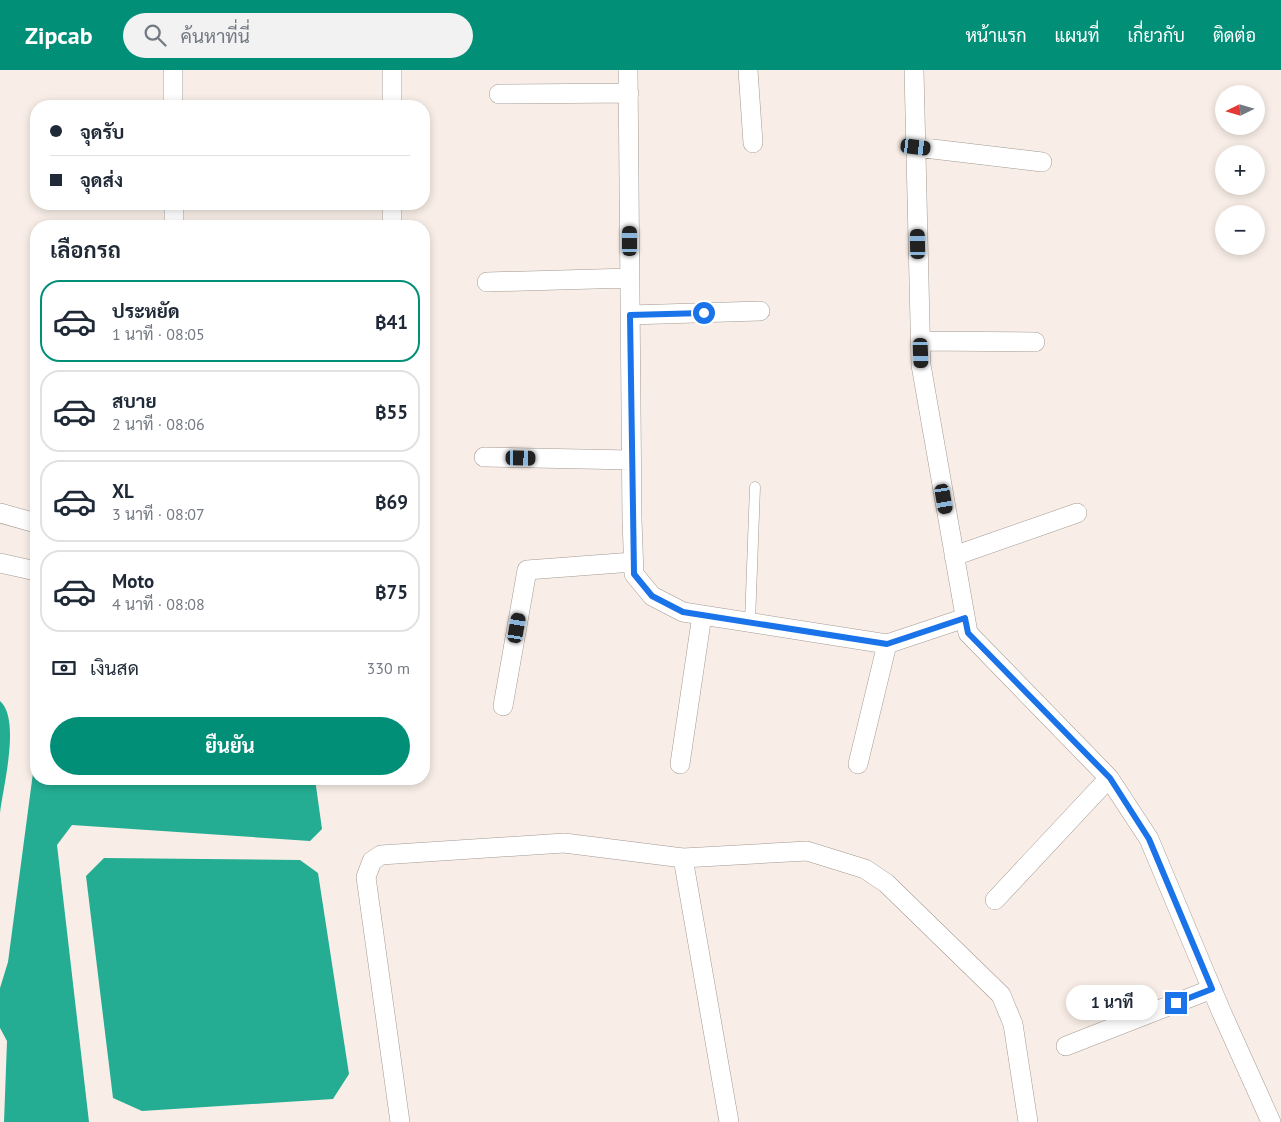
<!DOCTYPE html>
<html lang="th">
<head>
<meta charset="utf-8">
<style>
  body { margin:0; font-family:"PT Sans",Sarabun,sans-serif; background:#f2f2f3; color:#1f2937; height:100vh; display:flex; flex-direction:column; font-size:19px; white-space:nowrap }
  * { box-sizing:border-box; margin:0 }
  p { font-size:16px; color:#747a83 }
  .icon { flex:none; width:28px; height:28px; fill:none; stroke:currentColor; stroke-width:2; stroke-linecap:round; stroke-linejoin:round }
  .map { position:relative; flex:1; overflow:hidden }
  .details { position:absolute; left:30px; top:150px; width:400px; height:565px; display:flex; flex-direction:column; background:#fff; border-radius:20px; box-shadow:0 2px 8px #0003 }
  .details>* { flex:none }
  .top-card { position:absolute; left:30px; top:30px; width:400px; height:110px; border-radius:20px; box-shadow:0 2px 8px #0003; display:grid; align-content:center; height:110px; padding:0 20px; background:#fff }
  .needle { width:32px; rotate:265deg }
  .fabs { position:absolute; left:1215px; top:15px; display:grid; gap:10px }
  .fabs a { display:grid; place-items:center; width:50px; height:50px; border-radius:50%; background:#fff; box-shadow:0 2px 8px #0003; font-size:25px }
  .end { position:absolute; width:22px; height:22px; margin:-11px; border:6px solid #1a73e8; background:#fff; box-shadow:0 0 0 2px #fff }
  .from { border-radius:50% }
  .bubble { position:absolute; height:35px; border-radius:18px; background:#fff; box-shadow:0 2px 8px #0003; font-size:16px; font-weight:700; line-height:35px; text-align:center }
  .car { position:absolute; width:15px; height:30px; margin:-15px -8px; border-radius:6px; box-shadow:0 0 4px 1px #0007; background:linear-gradient(#222 24%,#8ab4d8 0 40%,#222 0 76%,#8ab4d8 0 86%,#222 0) }
  .top-card b { display:flex; align-items:center; gap:18px; height:48px; font-size:19px }
  .top-card b+b { border-top:1px solid #e0e1e3 }
  .top-card i { width:12px; height:12px; background:#1f2937 }
  ul { padding:0; list-style:none }
  li { display:flex; align-items:center; gap:15px; height:82px; margin:0 10px 8px; padding:0 10px; border:2px solid #e0e1e3; border-radius:20px }
  li div { flex:1 }
  li b { display:block; font-size:19px }
  li em { font-style:normal; font-weight:700 }
  li.active { border-color:#028f78 }
  li>.icon { width:45px; height:45px; stroke-width:1.5 }
  h2 { padding:0 20px; font-size:22px; line-height:60px }
  .pay { display:flex; align-items:center; gap:12px; height:55px; padding:0 20px; font-size:19px }
  .pay p { margin-inline-start:auto }
  .action { display:flex; gap:10px; margin-top:auto; padding:10px 20px }
  .action a { flex:1; height:58px; border-radius:30px; background:#028f78; color:#fff; font-size:20px; font-weight:700; line-height:58px; text-align:center }
  header { display:flex; align-items:center; gap:30px; box-sizing:border-box; height:70px; padding:0 25px; background:#028f78; color:#fff }
  header strong { font-size:24px }
  nav { display:flex; gap:28px; margin-inline-start:auto; font-size:18px }
  .search { width:350px; height:45px; background:#f2f2f3; display:flex; align-items:center; gap:12px; box-sizing:border-box; padding:0 18px; border-radius:28px; color:#747a83; font-size:19px }
  .map>svg:first-child { display:block }
</style>
</head>
<body>
<header>
<strong>Zipcab</strong>
<div class="search"><svg class="icon" aria-label="search" viewBox="0 0 24 24"><circle cx="10" cy="10" r="6"/><path d="M15 15l6 6"/></svg>ค้นหาที่นี่</div>
<nav><a>หน้าแรก</a><a>แผนที่</a><a>เกี่ยวกับ</a><a>ติดต่อ</a></nav>
</header>
<div class="map">
<svg width="1281" height="1052" viewBox="0 0 1281 1052">
  <rect width="100%" height="100%" fill="#f8eee7"/>
  <!-- water -->
  <path fill="#24ad93" d="M0,631C21,649 3,717 0,743Z
    M36,680V709H315L322,759L310,771L72,755L57,775L89,1052H4L7,971L0,958V918L8,892Z
    M104,788L300,790L318,803L349,1004L333,1029L142,1041L113,1028L86,806Z"/>
  <g fill="none" stroke-linecap="round" stroke-linejoin="round">
    <defs>
      <path id="lane" d="M750,552L755,417"/>
      <path id="street" d="M173,0V36
        M392,0V36
        M628,0L632,450L634,504L652,526L683,542L887,574L965,548
        M748,0L753,73
        M914,0L921,295L968,563L1109,708L1149,769L1221,941L1271,1052
        M499,24L629,23
        M916,77L1042,92
        M174,134V156
        M392,134V156
        M487,212L630,208
        M630,245L760,241
        M920,271L1035,272
        M484,387L631,390
        M0,443L36,453
        M954,486L1077,443
        M0,493L36,501
        M503,636L527,500L633,492
        M680,694L702,545
        M858,694L887,574
        M683,788L729,1052
        M995,830L1109,708
        M1066,976L1212,919
        M400,1052L366,807L372,791L381,785L564,773L683,788L807,781L865,799L886,813L1001,925L1013,954L1028,1052"/>
    </defs>
    <!-- lane casing -->
    <use href="#lane" stroke="#a29992" stroke-width="11"/>
    <!-- street casing -->
    <use href="#street" stroke="#a29992" stroke-width="20"/>
    <!-- lane -->
    <use href="#lane" stroke="#fff" stroke-width="10"/>
    <!-- street -->
    <use href="#street" stroke="#fff" stroke-width="19"/>
  </g>
  <g fill="none" stroke-linecap="round" stroke-linejoin="round">
    <!-- route -->
    <path stroke="#1a73e8" stroke-width="6" d="M704,243L630,245L634,504L652,526L683,542L887,574L965,548L968,563L1110,708L1149,769L1212,919L1176,933"/>
  </g>
</svg>
<div class="fabs">
<a><svg class="needle" viewBox="-14 -14 28 28"><path d="M0-13l5 13h-10z" fill="#e53935"/><path d="M0 13l5-13h-10z" fill="#747a83"/></svg></a>
<a>+</a>
<a>−</a>
</div>
<i class="end from" style="left:704px;top:243px"></i>
<i class="end" style="left:1176px;top:933px"></i>
<div class="bubble" style="left:1066px;top:915px;width:92px">1 นาที</div>
<i class="car" style="left:916px;top:77px;rotate:97deg"></i>
<i class="car" style="left:630px;top:171px;rotate:0deg"></i>
<i class="car" style="left:918px;top:174px;rotate:359deg"></i>
<i class="car" style="left:921px;top:283px;rotate:178deg"></i>
<i class="car" style="left:521px;top:388px;rotate:91deg"></i>
<i class="car" style="left:944px;top:429px;rotate:170deg"></i>
<i class="car" style="left:517px;top:558px;rotate:10deg"></i>
<div class="top-card">
<b><i class="from"></i>จุดรับ</b>
<b><i></i>จุดส่ง</b>
</div>
<section class="details">
<h2>เลือกรถ</h2>
<ul>
<li class="active"><svg class="icon" aria-label="car" viewBox="0 0 24 24"><path d="M5 17H2v-5l4-1 3-4h7l3 4 3 1v5h-3M9 17h6M6 11h13"/><circle cx="7" cy="17" r="2"/><circle cx="17" cy="17" r="2"/></svg><div><b>ประหยัด</b><p>1 นาที · 08:05</p></div><em>฿41</em></li>
<li><svg class="icon" aria-label="car" viewBox="0 0 24 24"><path d="M5 17H2v-5l4-1 3-4h7l3 4 3 1v5h-3M9 17h6M6 11h13"/><circle cx="7" cy="17" r="2"/><circle cx="17" cy="17" r="2"/></svg><div><b>สบาย</b><p>2 นาที · 08:06</p></div><em>฿55</em></li>
<li><svg class="icon" aria-label="car" viewBox="0 0 24 24"><path d="M5 17H2v-5l4-1 3-4h7l3 4 3 1v5h-3M9 17h6M6 11h13"/><circle cx="7" cy="17" r="2"/><circle cx="17" cy="17" r="2"/></svg><div><b>XL</b><p>3 นาที · 08:07</p></div><em>฿69</em></li>
<li><svg class="icon" aria-label="car" viewBox="0 0 24 24"><path d="M5 17H2v-5l4-1 3-4h7l3 4 3 1v5h-3M9 17h6M6 11h13"/><circle cx="7" cy="17" r="2"/><circle cx="17" cy="17" r="2"/></svg><div><b>Moto</b><p>4 นาที · 08:08</p></div><em>฿75</em></li>
</ul>
<div class="pay"><svg class="icon" aria-label="cash" viewBox="0 0 24 24"><path d="M3 7h18v10H3z"/><circle cx="12" cy="12" r="2"/></svg>เงินสด<p>330 m</p></div>
<div class="action"><a>ยืนยัน</a></div>
</section>
</div>
</body>
</html>
